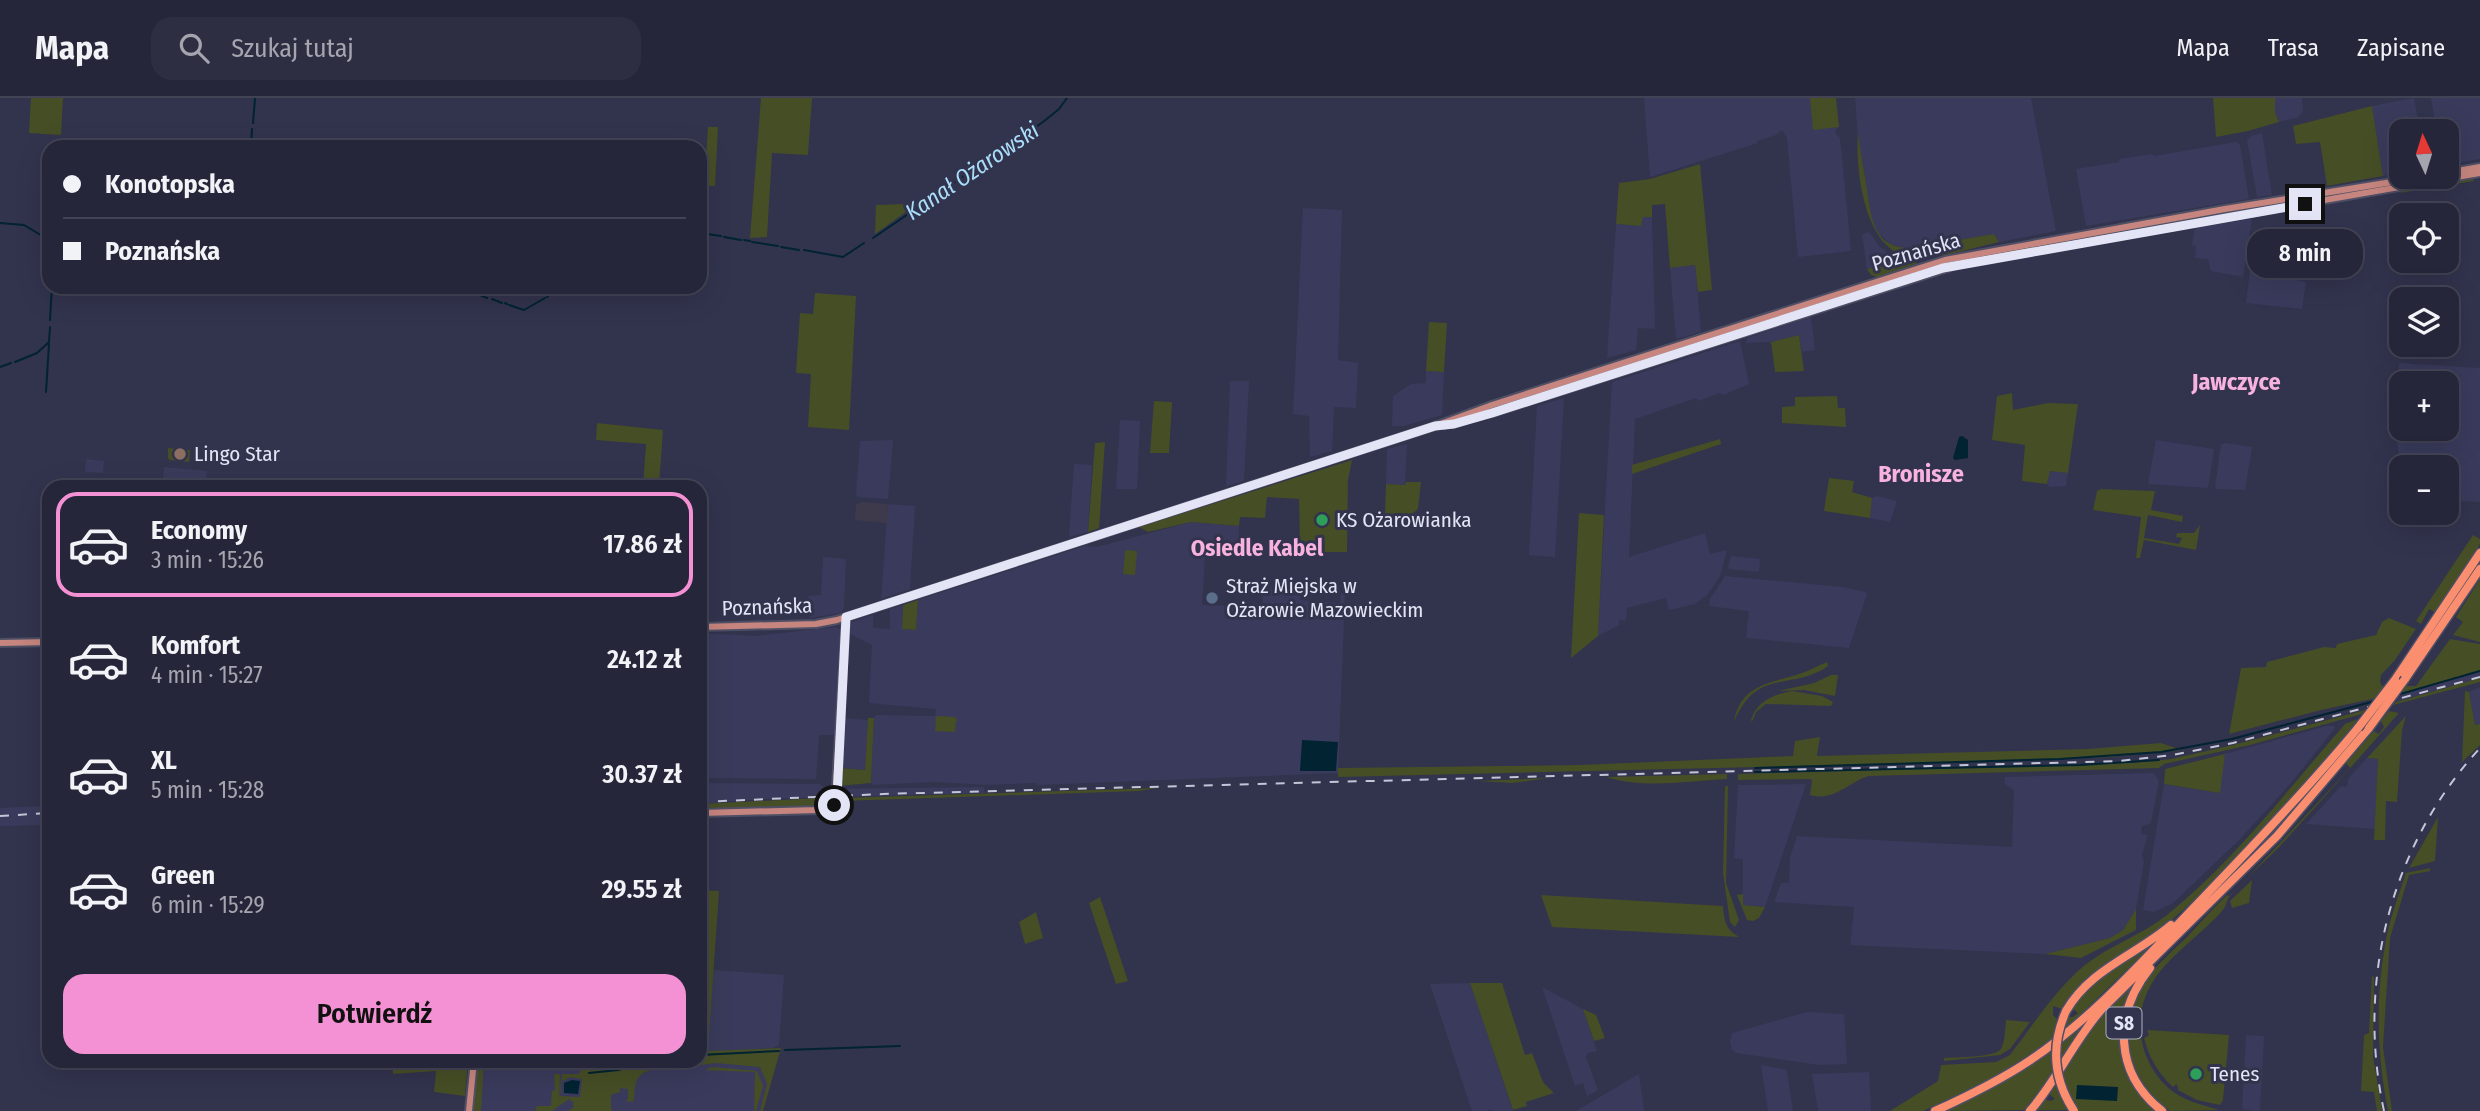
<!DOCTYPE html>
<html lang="pl">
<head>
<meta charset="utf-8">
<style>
  body { margin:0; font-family:"Fira Sans Condensed",sans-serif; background:#2e2e42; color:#f1f3f6; height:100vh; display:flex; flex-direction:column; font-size:26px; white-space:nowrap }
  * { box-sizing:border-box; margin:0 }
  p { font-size:23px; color:#a4a5af }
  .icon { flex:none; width:38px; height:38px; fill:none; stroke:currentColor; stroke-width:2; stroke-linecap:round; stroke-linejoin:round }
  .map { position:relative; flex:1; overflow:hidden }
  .details { position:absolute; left:42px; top:382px; width:665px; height:588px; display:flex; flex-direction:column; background:#26263a; border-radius:21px; box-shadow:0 7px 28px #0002,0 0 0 2px #424354 }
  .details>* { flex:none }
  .hud { position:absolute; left:42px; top:42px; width:665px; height:154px; border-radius:21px; box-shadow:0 7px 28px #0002,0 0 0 2px #424354; display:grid; align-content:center; height:154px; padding:0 21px; background:#26263a }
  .needle { width:46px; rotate:356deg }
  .buttons { position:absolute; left:2389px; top:21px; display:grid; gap:14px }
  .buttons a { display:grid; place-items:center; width:70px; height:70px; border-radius:14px; background:#26263a; box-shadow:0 7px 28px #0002,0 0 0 2px #424354; font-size:35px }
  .end { position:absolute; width:32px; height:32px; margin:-16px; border:9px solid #e3e5f6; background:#111; box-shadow:0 0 0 4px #111 }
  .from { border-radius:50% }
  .bubble { position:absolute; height:49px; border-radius:21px; background:#26263a; box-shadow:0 7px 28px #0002,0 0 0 2px #424354; font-size:23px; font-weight:600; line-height:49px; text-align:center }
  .hud b { display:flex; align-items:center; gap:24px; height:66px; font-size:26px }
  .hud b+b { border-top:2px solid #424354 }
  .hud i { width:18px; height:18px; background:#f1f3f6 }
  ul { padding:12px 0 0; list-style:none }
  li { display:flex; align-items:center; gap:21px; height:105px; margin:0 14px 10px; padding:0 7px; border:4px solid transparent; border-radius:21px }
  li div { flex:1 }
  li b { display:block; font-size:26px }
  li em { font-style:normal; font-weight:600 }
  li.on { border-color:#f491d4 }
  li>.icon { width:63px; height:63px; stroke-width:1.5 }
  .action { display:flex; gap:14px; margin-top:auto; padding:14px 21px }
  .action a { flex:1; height:80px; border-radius:21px; background:#f491d4; color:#111; font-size:28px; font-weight:600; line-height:80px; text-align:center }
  header { display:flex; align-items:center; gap:42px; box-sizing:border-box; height:98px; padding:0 35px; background:#26263a; border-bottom:2px solid #424354 }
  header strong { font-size:33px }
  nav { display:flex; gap:38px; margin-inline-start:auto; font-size:24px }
  .search { width:490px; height:63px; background:#2e2e42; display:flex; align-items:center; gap:18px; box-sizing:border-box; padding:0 24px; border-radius:21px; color:#a4a5af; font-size:26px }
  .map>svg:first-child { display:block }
</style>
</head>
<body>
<header>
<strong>Mapa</strong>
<div class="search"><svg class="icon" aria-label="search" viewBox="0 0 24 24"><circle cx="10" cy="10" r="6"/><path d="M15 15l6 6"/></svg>Szukaj tutaj</div>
<nav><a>Mapa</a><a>Trasa</a><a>Zapisane</a></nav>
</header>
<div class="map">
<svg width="2480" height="1013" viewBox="0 0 2480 1013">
  <rect width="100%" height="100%" fill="#32334d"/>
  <!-- built -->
  <path fill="#3a3b5c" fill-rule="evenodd" d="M1644,0H1835L1838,29L1835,34L1840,40L1851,153L1798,159L1787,40L1782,32L1776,37L1757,43L1758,45L1650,79Z
    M1855,0H2031L2056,133L1999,144L1994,136L1911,150H1900L1890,146L1878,135L1872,124L1858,41Z
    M2275,0H2302L2303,13L2299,19L2279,24L2275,14Z
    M2414,0L2420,33H2401V75L2383,78L2372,8Z
    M2431,0H2480V61L2447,67L2446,33H2436Z
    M2262,35L2272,97L2257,99L2247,42L2251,38Z
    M2236,44L2240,47L2249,101L2086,128L2076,71L2119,64V61L2153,56L2154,58Z
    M1303,110L1342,112L1338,262L1358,265L1356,310L1334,309L1332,353L1310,359L1309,318L1293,316Z
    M1642,119H1652L1655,231L1638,230L1636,252L1607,260L1616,126L1641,128Z
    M2252,121L2243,179L2211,173L2208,161L2195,160L2196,148L2192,147L2195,129Z
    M1869,134L1880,149L1893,158L1888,167L1867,171L1862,136Z
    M1695,167L1701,234L1676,241L1670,170Z
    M2250,173L2306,184L2302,211L2246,205Z
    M1811,219L1815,252L1802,254L1799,237L1771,244L1746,245L1747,240Z
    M1740,243L1749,286L1723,297L1720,295L1698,303L1696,300L1635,321L1629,459L1705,435L1710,456L1727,452L1720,478L1708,496L1695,506L1669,512L1666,500L1627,510L1626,523L1619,522V527L1598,538L1612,284Z
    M2399,265L2480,270V404L2447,402L2446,369H2401V373L2395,326ZM2401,285H2446V331H2401Z
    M1426,273L1444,274L1442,317L1403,328H1392L1393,298L1411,286L1426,285Z
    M1230,283H1249L1244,383L1226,388Z
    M1564,300L1555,459L1529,457L1537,308Z
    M1120,322L1140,323L1137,391H1116Z
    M893,342L888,401L858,399L856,396L860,343Z
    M2156,342L2214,351L2208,390L2148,386Z
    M2225,345L2252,349L2245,392L2217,391L2215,388L2221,347Z
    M1407,346L1405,387L1386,386L1387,351Z
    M86,361L104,363L103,375L85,374Z
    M1074,366L1092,367L1088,434L1069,439Z
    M164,369L207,373L206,388H162Z
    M2050,373L2068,375L2066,388L2050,389L2047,386Z
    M1877,398L1897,403L1890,424L1870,420L1872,400Z
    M888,406L915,408L910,491L881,501Z
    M1191,424L1239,428L1238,445H1206L1202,507L1263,509L1262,490L1300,493V502L1340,505L1341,495H1345L1338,675L1037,687L1036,685L986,687L935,684L871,687L874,620L876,617L935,618L936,611L869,605L872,547L848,535L852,524L873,517V530L890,531V511L903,507L902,531L916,532L918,502L1085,448L1097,449Z
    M1731,458L1760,461L1759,474L1730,471L1728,469Z
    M823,459L846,461L844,510L841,515L810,520L808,498L821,497Z
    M1725,478L1843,489L1865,494L1867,496L1849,550L1746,540L1749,513L1709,508L1710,501Z
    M835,529L840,531L841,579L838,637H819L816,681L700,680V535L755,538Z
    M2480,573V580L2396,604L2403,595Z
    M2480,589V626L2475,627L2469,594Z
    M844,620L868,622L865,672L840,670Z
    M2326,628H2334L2335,630L2291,685L2240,741L2173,805L2154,814L2143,812L2164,686L2219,695L2225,656Z
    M2367,660L2378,661L2375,731L2306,726L2341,688L2347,689L2348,681Z
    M2154,675L2159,683L2151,725L2142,728L2141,736L2148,737L2142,757L2144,764L2136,811L2123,832L2110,840L2045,856L1850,847L1854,809L1774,804L1781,785H1789L1790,759L1797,738L2012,749L2014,692L2005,686V679Z
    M700,685L820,686L826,691L984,689V695L762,701L700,706Z
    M1806,686L1765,809L1743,807V761L1734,760L1738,687Z
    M44,708L49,709V727L0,728V710Z
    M713,872L784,877L779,947L773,950L708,954Z
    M1470,885L1513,1013H1492L1490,1011L1488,1013H1472L1430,886Z
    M1542,889L1583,911L1597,953L1588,955L1586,959L1598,992L1587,998L1583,985L1575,988Z
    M1807,914L1844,916L1847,966L1819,967L1736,955L1732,952L1730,943L1732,935Z
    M2246,937L2264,938L2260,1013L2242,1011Z
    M776,960L761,1013H474L480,963L700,962Z
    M1761,967L1787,972L1793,1013H1768Z
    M1869,974L1871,1013H1818L1812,976Z
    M1639,976L1644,1013H1576Z"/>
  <!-- education -->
  <path fill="#3f3a4b" d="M863,404L888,406L887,425L855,422L856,406Z"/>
  <!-- green -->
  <path fill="#464e26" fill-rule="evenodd" d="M31,0H63L61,37L29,35Z
    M761,0H812L808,57L772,55L767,139L750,140Z
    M1810,0H1836L1839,29L1813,32Z
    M2213,0H2275V14L2279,24L2248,33L2216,39Z
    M2372,8L2383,78L2327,88L2320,44L2296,46L2293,28Z
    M708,29H718L715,88H704Z
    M1858,35C1860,52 1863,68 1866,85C1871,115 1871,151 1911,150L1994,136L1999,144C1971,150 1936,163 1907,158C1864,150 1855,70 1858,35Z
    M1700,66L1712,192L1698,194L1695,167L1670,170L1665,106L1652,107V119H1643L1641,128L1616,126L1619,85L1650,81Z
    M2472,80L2474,83L2400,95L2405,92Z
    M906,106L907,113L875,136L876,107Z
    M1893,158L1918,165L1877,179L1871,177L1867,171L1888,167Z
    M815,195L856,198L849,332L808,329L811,276L796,275L800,215L813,216Z
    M1429,224L1447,225L1444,274L1426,273Z
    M1731,233L1704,244L1490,312Z
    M1799,237L1804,273L1775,274L1771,244Z
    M2012,295L2013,312L2048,305L2078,306L2068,375L2050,373L2047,386L2022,383L2025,347L1992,342L1997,298Z
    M1837,298L1838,310H1845L1846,329L1782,325V309L1795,308V299Z
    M1154,303L1172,304L1169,355H1150Z
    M597,325L663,332L659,388H643L646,346L596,342Z
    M1720,341L1721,346L1632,376V367Z
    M1105,344L1099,430L1088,434L1095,345Z
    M168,350L190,352L189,364L170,362L168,360Z
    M1352,362L1348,382L1347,454H1303L1300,451L1299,401L1267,399L1265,420L1240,419L1239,428L1191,424L1148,434L1139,429Z
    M1829,380L1854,383L1852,394L1872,400L1870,420L1824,413Z
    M1406,384H1421L1418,411L1409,419L1385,416L1386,386L1405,387Z
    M2101,391L2155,393L2151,412L2183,418L2182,424L2148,417L2144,440L2179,446L2182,440L2176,439L2177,435H2194L2200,427L2196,452L2144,442L2140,460H2136L2141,419L2093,412L2097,393Z
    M1579,415L1604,417L1598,538L1571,560Z
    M2473,437L2480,441V446L2436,515L2429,511L2421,526L2416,523Z
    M1125,452L1137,453L1135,477L1123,476Z
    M2480,481V544L2453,537L2463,524L2456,519Z
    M918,502L916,532L902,531L903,507Z
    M2389,520L2416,531L2395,562L2381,577L2380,584L2382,588H2416L2450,541L2480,546V573L2423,590L2321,612L2229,636L2241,570L2266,569L2267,564L2324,549L2336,550L2337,546L2376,537L2382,524Z
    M1827,564L1828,568C1792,594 1757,568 1734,624C1740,585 1773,585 1802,575C1811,572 1819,567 1827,564Z
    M1831,577H1838L1835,598L1804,592L1778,593L1814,585Z
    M2480,580V584L2393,607L2396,604Z
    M1792,593L1822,598L1833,604L1831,608L1766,606L1756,614L1752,624L1751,622C1756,604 1774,596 1792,593Z
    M2465,593L2469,594L2475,627L2480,626V647L2462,664Z
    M2365,612L2362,616L2250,647L2164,666L2159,670L1869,678C1848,684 1835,704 1810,697L1812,682L1810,681L1738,682V676L2132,665L2171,661L2233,647Z
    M2389,613L2399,615C2360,659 2322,702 2282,746C2265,764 2245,780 2229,799C2226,804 2226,809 2222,813C2197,842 2159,862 2145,900C2132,933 2146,975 2175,995C2188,1004 2204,1007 2219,1012L2170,1013C2132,986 2116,938 2138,895C2149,873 2169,856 2187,839C2200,825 2212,811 2227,797L2229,798L2246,781L2350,670L2346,665L2374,633L2379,636L2384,629L2381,623Z
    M936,618L955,619L958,623H956L955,634L935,633Z
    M2406,618L2402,632L2397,704L2386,703L2385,742H2374L2378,661L2367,660Z
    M868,620H874L871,685L839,688L840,670L865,672Z
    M2358,621C2342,643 2324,662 2306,682C2264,731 2221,779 2173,821C2136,854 2088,867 2062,911L2053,908V917L2057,921L2052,941L1999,977L1923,1013H1890L1938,983L1941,967L1996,964L2010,957C2033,927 2055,892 2085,867C2110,847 2142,837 2167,817C2236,761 2288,691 2345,626Z
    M1820,639L1817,658L2088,651L2161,645L2181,652L2110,659L2008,663L1338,679V670L1579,667L1793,658L1795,643Z
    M2225,656L2220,695L2164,686L2165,671Z
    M1727,676V681C1688,683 1644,691 1606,679Z
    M1550,680L1512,685L1477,683Z
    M1725,688H1728L1726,785L1739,822L1735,829L1730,824L1723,775Z
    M1157,690L1139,693L842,703L840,700Z
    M821,700V707H829L813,710L700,712V706Z
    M2438,719L2435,763L2409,770Z
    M2430,770V773L2409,777L2390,840L2383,949L2392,1013H2388C2377,956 2375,900 2386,842C2390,819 2399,797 2406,775Z
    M2252,782L2249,805L2232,810L2230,803Z
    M700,792L719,793L708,953L781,950L763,1013H760L767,986L760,969L716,965L701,967L699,965L692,966V969L684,966V968C672,968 642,969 637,982C634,989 635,997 633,1004L626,1003L628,1001V991L620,990V994L611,997V1011L613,1013H568L574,1009L572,1006L574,1005L569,1001L552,1013H535L537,1008H551L552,993L555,992L554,976H560L559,1004L562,976H579L582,969H585V963L700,962ZM571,979L582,981L580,999L560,998L562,983Z
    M1743,796V807L1765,809L1759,820L1753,823L1747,822L1737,797Z
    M1541,797L1723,808C1724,822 1726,833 1740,839L1552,829Z
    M1100,799L1128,883L1116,886L1089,805Z
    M2136,811V832L2081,860L2045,856L2110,840L2123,832Z
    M1036,814L1043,840L1025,846L1019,824Z
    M2160,840L2061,935L2066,919H2073L2078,915L2070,909L2089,886Z
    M2372,878L2374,879L2373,958L2382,1013H2377L2374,994L2361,993L2364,937L2369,935Z
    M2138,881L2134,888L2123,957L2159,1013H2078L2068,995L2061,975C2082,941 2106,906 2138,881Z
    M1470,885H1502L1525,957L1532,955L1543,984L1554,995L1526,1004L1527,1008L1513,1012Z
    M1583,911L1596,917L1605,940L1594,943Z
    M2094,913L2059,968V943Z
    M2006,922L2030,924L2010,951L2000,957L1944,963V960C1956,959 1994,960 2001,951C2005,945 2005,930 2006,922Z
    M2147,932L2229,937L2223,1002L2220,1007L2197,1002L2178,992L2177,986L2173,989C2158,975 2149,960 2144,940L2149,937Z
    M2052,949L2054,977L2024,1012L1941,1013Z
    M362,963H468L465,998L434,994L436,973L393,976V971L362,968Z
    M475,963H484L481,1013H470Z
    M712,969L757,973L763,988L756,1013H754L755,974L705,972Z
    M2056,985L2069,1012H2036L2044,1001L2051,1003L2055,1001L2048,995Z"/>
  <!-- water -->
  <path fill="#012332" d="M1962,338L1968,342V360L1955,362L1953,360L1959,339Z
    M1302,642L1338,644L1336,673H1300Z
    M572,982L580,983L578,996L564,995V985Z
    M2077,987L2118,989L2117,1003L2076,1001Z"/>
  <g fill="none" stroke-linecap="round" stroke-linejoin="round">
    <!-- stream -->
    <path stroke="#012332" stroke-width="2" d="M253,25L255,0
      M251,48L252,31
      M0,125L24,127L49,142
      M700,135L721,138
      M724,139L741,142
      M873,140L1043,24L1059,11L1067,0
      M744,142L750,143
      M752,144L778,148
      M781,149L799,152
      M804,152L843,159L864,145
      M455,189L476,196
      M555,192L558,189
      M480,197L487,200
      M547,199L553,193
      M492,201L502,205
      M505,205L507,206
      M509,207L524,212L545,200
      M50,222L52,189
      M15,264L37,255L49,244L50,229
      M0,269L11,265
      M46,294L49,246
      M2397,597L2480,573
      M1755,670L2060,661L2161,654L2232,641L2375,603
      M1755,674L2080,667L2159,662
      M785,952L900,948
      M700,957L779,953
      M589,975L618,972L655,962"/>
    <defs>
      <path id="major" d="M2446,75L2480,69
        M1444,327L1492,315L1963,165L2480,75
        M700,529L816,526L837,522L1435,328L1492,307L1945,162L2225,111L2423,79
        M0,545L49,544
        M700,715L818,712L830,710L835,705L846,519
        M469,1013L474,962"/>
      <path id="highway" d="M2405,581L2480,471
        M2395,582L2480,455
        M2150,870C2113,916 2114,975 2162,1013
        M2066,913C2090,871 2136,857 2171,827
        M1935,1013C1968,998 1999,983 2029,963C2094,920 2150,855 2204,799C2257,744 2309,689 2358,630
        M2030,1013C2057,982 2074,943 2101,912L2277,738L2369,630"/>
    </defs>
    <!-- major casing -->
    <use href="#major" stroke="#4e4f65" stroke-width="10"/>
    <!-- highway casing -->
    <use href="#highway" stroke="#4e4f65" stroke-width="11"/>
    <!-- major -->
    <use href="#major" stroke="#c6857e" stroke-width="6"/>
    <!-- highway -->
    <use href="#highway" stroke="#fc8e70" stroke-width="8"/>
    <!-- rail -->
    <path stroke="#c4c6d8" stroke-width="2" stroke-dasharray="9 9" stroke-linecap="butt" d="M700,704L883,696L2120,663L2172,657L2233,645L2480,579
      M0,718L49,715
      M2384,1013C2356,884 2390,748 2480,650"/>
    <defs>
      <path id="highway-bridge" d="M2358,630L2395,582
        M2369,630L2405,581
        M2066,913C2051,947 2053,981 2074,1013"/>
    </defs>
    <!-- highway-bridge casing -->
    <use href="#highway-bridge" stroke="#4e4f65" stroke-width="11" stroke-linecap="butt"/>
    <!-- highway-bridge -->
    <use href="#highway-bridge" stroke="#fc8e70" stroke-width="8"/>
  </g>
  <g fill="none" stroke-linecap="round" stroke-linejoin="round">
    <!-- route -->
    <path stroke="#e3e5f6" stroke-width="9" d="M834,707L837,700L846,519L1435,328L1454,326L1492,315L1943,170L2305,106"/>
  </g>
  <!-- markers -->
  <circle fill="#8d6e63" stroke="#32334d" stroke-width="2.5" cx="180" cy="356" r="7"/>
  <g fill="#2e9e5b" stroke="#32334d" stroke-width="2.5">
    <circle cx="1322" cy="422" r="7"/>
    <circle cx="2196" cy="976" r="7"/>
  </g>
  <circle fill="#5c6f8a" stroke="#32334d" stroke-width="2.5" cx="1212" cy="500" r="7"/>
  <g text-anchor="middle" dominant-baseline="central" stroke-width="6" stroke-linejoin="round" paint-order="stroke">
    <!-- shield labels -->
    <rect fill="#32334d" stroke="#aeb0c3" stroke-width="2" x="2106.5" y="909.5" width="35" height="31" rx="5"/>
    <g font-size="19" font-weight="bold" fill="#e3e5f6">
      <text x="2124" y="925">S8</text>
    </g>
    <!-- street labels -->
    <g font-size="21" fill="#e3e5f6" stroke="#32334d">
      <text transform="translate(1916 154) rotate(-16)">Poznańska</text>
      <text transform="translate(767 509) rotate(-2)">Poznańska</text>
    </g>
    <!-- poi labels -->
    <g font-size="21" fill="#e3e5f6" stroke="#32334d" text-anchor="start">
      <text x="194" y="356">Lingo Star</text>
      <text x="1336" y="422">KS Ożarowianka</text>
      <text x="1226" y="488">Straż Miejska w<tspan x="1226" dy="24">Ożarowie Mazowieckim</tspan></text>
      <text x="2210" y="976">Tenes</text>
    </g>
    <!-- water labels -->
    <g font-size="23" font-style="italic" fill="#aaddfa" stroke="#32334d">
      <text transform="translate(972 73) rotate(-34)">Kanał Ożarowski</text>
    </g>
    <!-- neighbourhood labels -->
    <g font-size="23" font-weight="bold" fill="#f8b2df" stroke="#32334d">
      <text x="1257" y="450">Osiedle Kabel</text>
    </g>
    <!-- quarter labels -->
    <g font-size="24" font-weight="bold" fill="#f8b2df" stroke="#32334d">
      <text x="2236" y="284">Jawczyce</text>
      <text x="1921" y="376">Bronisze</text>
    </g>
  </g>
</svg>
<div class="buttons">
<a><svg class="needle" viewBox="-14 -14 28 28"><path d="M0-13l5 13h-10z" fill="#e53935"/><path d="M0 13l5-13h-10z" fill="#a4a5af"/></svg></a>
<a><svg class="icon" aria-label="locate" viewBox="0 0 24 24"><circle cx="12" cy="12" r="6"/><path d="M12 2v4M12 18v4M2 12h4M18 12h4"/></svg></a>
<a><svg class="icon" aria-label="layers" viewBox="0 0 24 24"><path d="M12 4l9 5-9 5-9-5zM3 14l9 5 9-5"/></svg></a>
<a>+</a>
<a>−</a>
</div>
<i class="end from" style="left:834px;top:707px"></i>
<i class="end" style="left:2305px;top:106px"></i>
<div class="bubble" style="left:2247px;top:131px;width:116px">8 min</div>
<div class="hud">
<b><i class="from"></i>Konotopska</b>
<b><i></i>Poznańska</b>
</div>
<section class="details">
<ul>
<li class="on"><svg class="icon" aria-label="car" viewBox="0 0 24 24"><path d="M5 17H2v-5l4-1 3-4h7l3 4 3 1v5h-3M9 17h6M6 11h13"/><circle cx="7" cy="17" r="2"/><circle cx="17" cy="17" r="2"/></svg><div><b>Economy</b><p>3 min · 15:26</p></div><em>17.86 zł</em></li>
<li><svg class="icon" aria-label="car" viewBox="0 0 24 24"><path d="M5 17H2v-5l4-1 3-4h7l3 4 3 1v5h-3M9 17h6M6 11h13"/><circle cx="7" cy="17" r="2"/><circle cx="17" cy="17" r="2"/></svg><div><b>Komfort</b><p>4 min · 15:27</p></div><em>24.12 zł</em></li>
<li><svg class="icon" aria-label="car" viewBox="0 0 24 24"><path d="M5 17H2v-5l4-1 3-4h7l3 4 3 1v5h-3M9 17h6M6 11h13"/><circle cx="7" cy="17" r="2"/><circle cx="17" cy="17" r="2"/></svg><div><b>XL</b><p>5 min · 15:28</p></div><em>30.37 zł</em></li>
<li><svg class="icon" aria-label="car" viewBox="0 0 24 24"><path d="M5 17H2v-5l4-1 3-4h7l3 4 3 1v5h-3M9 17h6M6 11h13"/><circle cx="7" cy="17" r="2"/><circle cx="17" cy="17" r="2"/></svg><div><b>Green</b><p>6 min · 15:29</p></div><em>29.55 zł</em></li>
</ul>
<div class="action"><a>Potwierdź</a></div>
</section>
</div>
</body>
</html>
